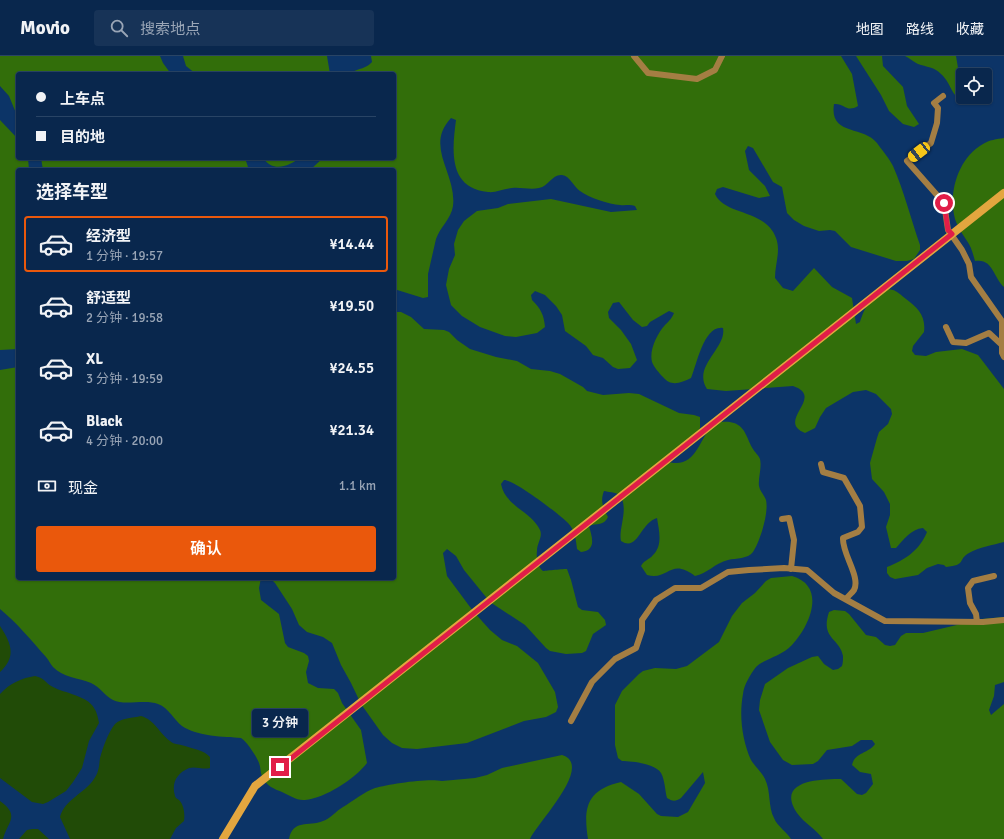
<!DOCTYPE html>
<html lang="zh">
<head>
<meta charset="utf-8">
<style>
  body { margin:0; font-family:Signika,"Noto Sans SC",sans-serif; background:#173357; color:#f1f3f6; height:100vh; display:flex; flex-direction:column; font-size:15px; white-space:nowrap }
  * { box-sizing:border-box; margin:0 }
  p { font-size:13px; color:#99a5b6 }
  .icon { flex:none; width:22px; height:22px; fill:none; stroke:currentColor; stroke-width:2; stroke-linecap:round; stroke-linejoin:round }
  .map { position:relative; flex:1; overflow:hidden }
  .sheet { position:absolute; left:16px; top:112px; width:380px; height:412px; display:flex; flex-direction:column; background:#09274d; border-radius:4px; box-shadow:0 1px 3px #0004,0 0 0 1px #294465 }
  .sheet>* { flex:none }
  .guide { position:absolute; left:16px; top:16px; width:380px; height:88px; border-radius:4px; box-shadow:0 1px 3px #0004,0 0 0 1px #294465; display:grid; align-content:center; height:88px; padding:0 20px; background:#09274d }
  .tools { position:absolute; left:956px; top:12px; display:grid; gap:8px }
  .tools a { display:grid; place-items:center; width:36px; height:36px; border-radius:4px; background:#09274d; box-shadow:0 1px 3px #0004,0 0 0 1px #294465; font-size:20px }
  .end { position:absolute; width:18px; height:18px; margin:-9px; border:5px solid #e11d48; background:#fff; box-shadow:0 0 0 2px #fff }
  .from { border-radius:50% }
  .bubble { position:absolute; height:28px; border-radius:4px; background:#09274d; box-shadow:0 1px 3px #0004,0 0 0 1px #294465; font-size:13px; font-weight:600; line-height:28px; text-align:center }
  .car { position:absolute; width:12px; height:24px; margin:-12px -6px; border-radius:5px; box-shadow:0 0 3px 1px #0007; background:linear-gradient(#f5c518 24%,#345 0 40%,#f5c518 0 76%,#345 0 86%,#f5c518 0) }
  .guide b { display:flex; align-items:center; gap:14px; height:38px; font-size:15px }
  .guide b+b { border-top:1px solid #294465 }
  .guide i { width:10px; height:10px; background:#f1f3f6 }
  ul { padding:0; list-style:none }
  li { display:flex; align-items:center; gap:12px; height:56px; margin:0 8px 6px; padding:0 12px; border:2px solid transparent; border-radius:4px }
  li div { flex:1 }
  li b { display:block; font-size:15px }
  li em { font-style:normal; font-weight:600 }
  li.selected { border-color:#ea580c }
  li>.icon { width:36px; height:36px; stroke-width:1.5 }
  h2 { padding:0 20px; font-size:18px; line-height:48px }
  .pay { display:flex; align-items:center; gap:10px; height:44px; padding:0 20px; font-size:15px }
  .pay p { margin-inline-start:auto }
  .primary-button { display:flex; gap:8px; margin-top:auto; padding:8px 20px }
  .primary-button a { flex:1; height:46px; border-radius:4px; background:#ea580c; color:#fff; font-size:16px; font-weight:600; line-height:46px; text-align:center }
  header { display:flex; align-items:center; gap:24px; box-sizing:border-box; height:56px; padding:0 20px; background:#09274d; border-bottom:1px solid #294465 }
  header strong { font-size:19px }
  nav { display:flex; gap:22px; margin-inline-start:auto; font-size:14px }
  .search { width:280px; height:36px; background:#173357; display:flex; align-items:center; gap:10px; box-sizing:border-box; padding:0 14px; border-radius:4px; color:#99a5b6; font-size:15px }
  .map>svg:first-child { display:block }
</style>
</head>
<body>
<header>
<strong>Movio</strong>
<div class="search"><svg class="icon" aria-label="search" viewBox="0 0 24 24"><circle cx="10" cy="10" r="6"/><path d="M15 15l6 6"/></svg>搜索地点</div>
<nav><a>地图</a><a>路线</a><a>收藏</a></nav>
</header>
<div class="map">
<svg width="1004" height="783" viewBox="0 0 1004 783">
  <rect width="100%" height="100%" fill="#0c3467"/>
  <!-- green -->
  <path fill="#214b07" d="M0,570C11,587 17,600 0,616Z
    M35,620C45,622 45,627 53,631C64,637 88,640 94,652C97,656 98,662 99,667L89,685L82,712L73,726L66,735L48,746L43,748L32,746L0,722V638C10,627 22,622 35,620Z
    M141,660C155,664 159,677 170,685C174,689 180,688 185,690C193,693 204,694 210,701V712C203,714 196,710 189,712C177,717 171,727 175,740C176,743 177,742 179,744C184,749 185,758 184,765L176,772L170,783H70L60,761C65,743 84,738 94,723C99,716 99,710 100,702C103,691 108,677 115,668C121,662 133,662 141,660Z
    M0,745C21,760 7,766 3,783H0Z
    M32,773H38L49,783H19L27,774Z"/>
  <!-- forest -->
  <path fill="#326e0a" d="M0,0H160L163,7L171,18H18V62L9,40L0,30Z
    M183,0H327L330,18H196L186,10Z
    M371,0H841L852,18L858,50C846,57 845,47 834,48C829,80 863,69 877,87C882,94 889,102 893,110C904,135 911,163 920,189V194L914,203L907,205H896L851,191L835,175L830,174L819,175L804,170L794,164L787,157L782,131L773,126L753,92L748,90L745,95L749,114L765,130L770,140L759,142L723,131L717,133L715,138C725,160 766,153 776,182C781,195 775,208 775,222L783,232L793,235L814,212L832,231L852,242L856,268L860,266C864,253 875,229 893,234C897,235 902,240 906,243C918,252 926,260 924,276L913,290L912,295L915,299L926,300L936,296L962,293L978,299L1004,333V486C993,489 979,491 969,497C957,504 967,509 946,511L944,509L938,508L927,512L918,519L895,523L890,521L887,517V511C905,504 919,495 927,476L923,472C911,473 903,484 896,492H891L886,471L890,459V448L884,436L872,423L870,407L877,382L879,376L888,368L892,358L891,353L876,338L866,334L853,336L826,352L820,361L815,372L805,377C775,365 826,341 793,330L726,335L707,333C692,310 727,292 723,272C704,269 697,308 691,322C681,327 671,331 663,321C659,317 654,311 652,306C649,294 657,278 665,269C669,265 672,262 674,257L669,255L650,266L647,270L642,271L633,264L619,246L613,247L608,256L609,262L621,274L631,288L637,304L630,312L618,313L613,311L603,302L593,299L586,290L565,275L562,259L556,250L545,239L535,235L531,239L532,244C541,253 544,259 545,271L537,277L516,281L505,280L480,271L462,260L451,249L446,229L449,213L455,199L454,188L458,174L464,165L477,155L498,152L508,148L551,143L611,156L637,154L635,150C630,148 625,150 620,149C609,148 589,142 580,135C574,131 570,120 562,119C552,118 549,130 539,132C530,134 521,131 512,132C504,133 495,137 488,136C448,132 452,94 456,64L451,62C424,91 457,117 453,150C451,163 440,171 436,183L428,218V241L423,242L394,233V114H310L323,102H394V18H351L352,16C358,13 367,12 372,6Z
    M856,0H882L883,10L903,31L907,50L919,68L914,71L903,68L889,55L881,39Z
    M905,0H956L963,41H967L972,45L968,47C950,42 953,29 941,18C935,11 926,11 918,8C914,6 909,2 905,0Z
    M0,64L18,83V102H28L29,114H18V293L0,294Z
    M1004,82V231C993,221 993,202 975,205C973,198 971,190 967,185C962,177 958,172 955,163C948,137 958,102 983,88C989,84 997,83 1004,82Z
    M41,102H245L249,114H43Z
    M263,102H300C289,110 273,117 263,102Z
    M394,256H401L411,261L424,273L444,274L449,276L457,284L470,293L496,301L517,305L531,313L550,315L560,318L583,331L587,335L603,339L629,337L639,338L679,357L694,359L700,361V372L694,381L665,405C695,415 698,386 711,371C716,365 727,365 734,367C746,371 747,384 753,393C755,397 758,398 760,403C762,412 758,422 759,430C760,435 764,439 766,444C769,457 760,485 753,496C748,503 736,502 728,504C715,507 707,518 695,520C670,501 669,525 647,519L641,510C644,504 649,504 653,499C663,489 659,475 657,462C640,467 638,496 621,485C618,473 630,450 619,439C616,436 608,436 604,435C600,445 603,452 608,461C604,470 597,467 589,470C592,481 597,494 581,496L577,493C576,484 575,474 568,467C559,458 515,424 504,424L501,428C505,450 531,455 540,474C543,481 537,487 537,495C536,500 538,512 543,515C544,515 561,513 567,513L571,524L578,551L582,554L598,556L605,564L606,569L593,578L586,595L582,597L566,598L550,595L546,592L525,569L490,546L464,514L456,500L447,493L443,497L447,520L473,555L490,574L502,584L517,590L538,607L555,636L558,651L556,656L546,661L524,665L467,687L417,693L402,692L392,687L383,679L361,648L351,627L341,609L332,587L323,581L307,576L299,569L292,553L275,527L270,522H394Z
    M18,311V522H261L259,532L261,544L279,558L285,587L288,591L304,597L308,600L309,605L306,616L308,627L318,632L334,633L338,637L342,647L361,674L367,707C355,723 325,742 305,744C297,745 289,739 282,736C274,733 267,730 263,722C260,717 261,712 259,707C256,700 248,687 241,682C225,681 196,680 182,670C174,664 169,652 158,648C145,643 124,650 113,644C105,640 100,631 91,627C79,622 62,621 53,611C50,608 49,604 46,601C31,584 17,567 0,553V314Z
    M792,520C827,530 810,570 792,589C782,600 764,603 756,611C750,619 744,629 743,638C739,659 742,684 751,704C755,711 762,716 765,723C771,735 768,751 774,762C777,770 787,776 791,783H588C583,751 587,734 621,726L639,738L657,758L661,760L678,761L688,756L705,727L703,716L681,742C675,746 672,745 667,742C665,735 665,724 661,717C656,708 632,705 622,705L618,702L615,689V649L622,635L639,618L643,615L655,612L676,613L687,610L719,586L732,560L742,547L755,537L766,525L771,522Z
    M834,554L845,555L849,558L866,579L876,581L885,589L890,590L895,589L901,580L906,577H923L982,563L1004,561V626L995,629L994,640L989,654L991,659L1004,648V783H823C816,773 804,767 797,757C775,724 821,723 841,723L857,738L862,739L866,737L873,728L871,718L860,716L852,709C855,696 868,698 875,688L872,684H861L852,690L827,694L818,705L813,708L792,709L783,704L770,686L759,654L760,644L765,628L788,612L812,601L818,600L824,608L833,614L838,613L842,610C843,607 843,603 843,600C840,582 820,583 829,556Z
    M562,699C595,709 536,768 530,783H289C293,763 308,771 323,765C330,763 336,755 343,751C353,745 364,736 375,732C389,728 428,722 442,725L475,722L487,719L502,712Z"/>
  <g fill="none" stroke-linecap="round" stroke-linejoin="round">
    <!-- street -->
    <path stroke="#a47e43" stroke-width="6" d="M634,0L648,17L697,23L715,14L722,0
      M943,40L934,47L938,52L937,67L931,87L907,105L944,147L948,174L962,194L969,208L971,221L1002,265V297L1004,301
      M946,271L953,286L966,287L989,277L1002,289
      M821,408L823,416L844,422L860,450L862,471L858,476L843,482C842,498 861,521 854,534C852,537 848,540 846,543
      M782,463L789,462L794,484L791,513
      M977,566L976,558L970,547L968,532L973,525L994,520
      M571,665L592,626L615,603L636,592L642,574V564L656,544L675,532H701L728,516L749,514L784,512L807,514L834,537L885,565L983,566L1004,564"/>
    <!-- secondary -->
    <path stroke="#e3a63f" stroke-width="8" d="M223,783L255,730L1004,137"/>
  </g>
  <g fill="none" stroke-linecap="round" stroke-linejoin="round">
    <!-- route -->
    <path stroke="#e11d48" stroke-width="5" d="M280,711L952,178L948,174L944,147"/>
  </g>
</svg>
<div class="tools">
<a><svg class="icon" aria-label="locate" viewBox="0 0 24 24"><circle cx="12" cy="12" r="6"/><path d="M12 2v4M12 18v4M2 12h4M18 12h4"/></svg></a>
</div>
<i class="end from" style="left:944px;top:147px"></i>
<i class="end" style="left:280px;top:711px"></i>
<div class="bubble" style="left:252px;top:653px;width:56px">3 分钟</div>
<i class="car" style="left:919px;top:96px;rotate:232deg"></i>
<div class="guide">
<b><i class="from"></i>上车点</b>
<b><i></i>目的地</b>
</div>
<section class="sheet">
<h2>选择车型</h2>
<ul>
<li class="selected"><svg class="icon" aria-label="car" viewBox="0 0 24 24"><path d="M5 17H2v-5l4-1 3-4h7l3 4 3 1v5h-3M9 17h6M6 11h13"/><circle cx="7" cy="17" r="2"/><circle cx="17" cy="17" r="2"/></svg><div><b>经济型</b><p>1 分钟 · 19:57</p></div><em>¥14.44</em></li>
<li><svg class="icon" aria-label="car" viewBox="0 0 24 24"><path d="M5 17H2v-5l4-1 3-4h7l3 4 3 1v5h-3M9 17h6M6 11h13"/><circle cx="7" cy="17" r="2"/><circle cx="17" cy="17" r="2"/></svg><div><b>舒适型</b><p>2 分钟 · 19:58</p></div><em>¥19.50</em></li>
<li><svg class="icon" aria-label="car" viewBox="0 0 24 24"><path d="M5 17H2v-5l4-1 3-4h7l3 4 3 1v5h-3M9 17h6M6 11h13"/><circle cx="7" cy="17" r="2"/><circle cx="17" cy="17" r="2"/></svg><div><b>XL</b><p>3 分钟 · 19:59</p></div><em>¥24.55</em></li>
<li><svg class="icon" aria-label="car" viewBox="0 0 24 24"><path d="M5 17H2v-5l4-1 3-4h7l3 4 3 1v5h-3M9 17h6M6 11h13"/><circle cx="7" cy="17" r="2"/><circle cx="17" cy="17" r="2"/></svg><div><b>Black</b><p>4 分钟 · 20:00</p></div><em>¥21.34</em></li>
</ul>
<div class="pay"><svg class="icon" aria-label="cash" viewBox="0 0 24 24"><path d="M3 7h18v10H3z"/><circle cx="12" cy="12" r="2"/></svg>现金<p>1.1 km</p></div>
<div class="primary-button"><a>确认</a></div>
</section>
</div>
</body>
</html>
